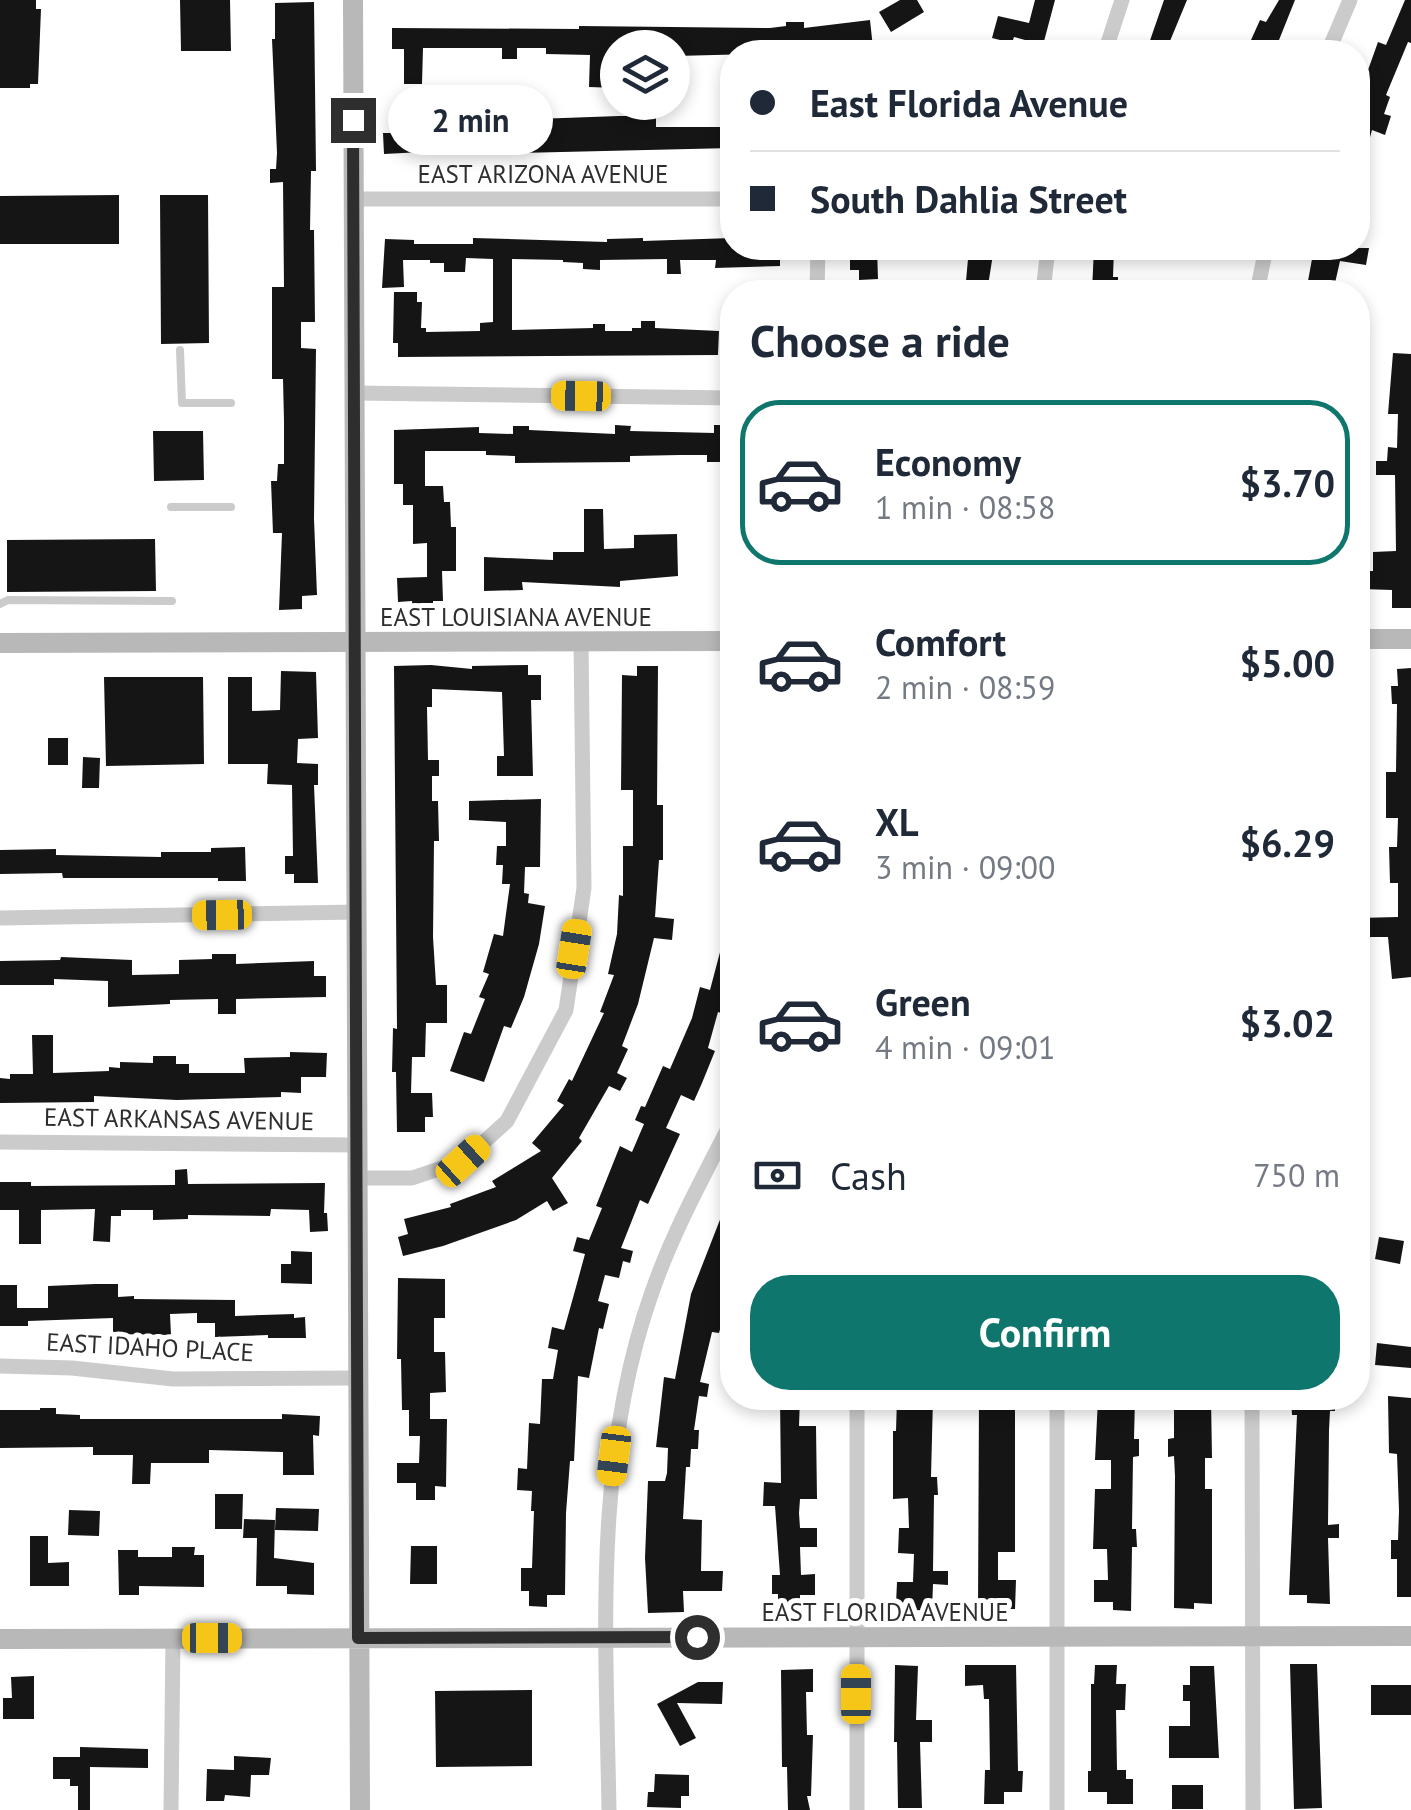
<!DOCTYPE html>
<html lang="en">
<head>
<meta charset="utf-8">
<style>
  body { margin:0; font-family:"PT Sans",sans-serif; background:#f2f2f3; color:#1f2937; height:100vh; display:flex; flex-direction:column; font-size:38px; white-space:nowrap }
  * { box-sizing:border-box; margin:0 }
  p { font-size:32px; color:#747a83 }
  .icon { flex:none; width:55px; height:55px; fill:none; stroke:currentColor; stroke-width:2; stroke-linecap:round; stroke-linejoin:round }
  .map { position:relative; flex:1; overflow:hidden }
  .side { position:absolute; left:720px; top:280px; width:650px; height:1130px; display:flex; flex-direction:column; background:#fff; border-radius:40px; box-shadow:0 5px 15px #0003 }
  .side>* { flex:none }
  .top-card { position:absolute; left:720px; top:40px; width:650px; height:220px; border-radius:40px; box-shadow:0 5px 15px #0003; display:grid; align-content:center; height:220px; padding:0 30px; background:#fff }
  .buttons { position:absolute; left:600px; top:30px; display:grid; gap:20px }
  .buttons a { display:grid; place-items:center; width:90px; height:90px; border-radius:50%; background:#fff; box-shadow:0 5px 15px #0003; font-size:50px }
  .end { position:absolute; width:45px; height:45px; margin:-22px; border:12px solid #2e2e2e; background:#fff; box-shadow:0 0 0 5px #fff }
  .from { border-radius:50% }
  .bubble { position:absolute; height:70px; border-radius:35px; background:#fff; box-shadow:0 5px 15px #0003; font-size:32px; font-weight:700; line-height:70px; text-align:center }
  .car { position:absolute; width:30px; height:60px; margin:-30px -15px; border-radius:12px; box-shadow:0 0 8px 2px #0007; background:linear-gradient(#f5c518 24%,#345 0 40%,#f5c518 0 76%,#345 0 86%,#f5c518 0) }
  .top-card b { display:flex; align-items:center; gap:35px; height:95px; font-size:38px }
  .top-card b+b { border-top:2px solid #e0e1e3 }
  .top-card i { width:25px; height:25px; background:#1f2937 }
  ul { padding:0; list-style:none }
  li { display:flex; align-items:center; gap:30px; height:165px; margin:0 20px 15px; padding:0 10px; border:5px solid transparent; border-radius:40px }
  li div { flex:1 }
  li b { display:block; font-size:38px }
  li em { font-style:normal; font-weight:700 }
  li.current { border-color:#0f766e }
  li>.icon { width:90px; height:90px; stroke-width:1.5 }
  h2 { padding:0 30px; font-size:45px; line-height:120px }
  .pay { display:flex; align-items:center; gap:25px; height:110px; padding:0 30px; font-size:38px }
  .pay p { margin-inline-start:auto }
  .button { display:flex; gap:20px; margin-top:auto; padding:20px 30px }
  .button a { flex:1; height:115px; border-radius:40px; background:#0f766e; color:#fff; font-size:40px; font-weight:700; line-height:115px; text-align:center }
  .map>svg:first-child { display:block }
</style>
</head>
<body>
<div class="map">
<svg width="1411" height="1810" viewBox="0 0 1411 1810">
  <rect width="100%" height="100%" fill="#fff"/>
  <!-- building -->
  <path fill="#151515" d="M0,0H36V9H41L38,84H30V88H0Z
    M180,0H230L231,51H181Z
    M900,0H917L924,12L891,32L879,12Z
    M1035,0H1055L1043,45L1014,37L1012,43L992,38L998,16L1029,23Z
    M1164,0H1187L1170,41L1174,42L1170,52H1146Z
    M1279,0H1295L1275,50L1251,40L1260,20L1266,22Z
    M1405,0H1411V43L1408,42L1386,95L1390,97L1384,114L1391,116L1385,135L1372,130L1362,167L1358,166V98L1378,42L1386,45Z
    M314,2L316,171H311L310,230H314L315,322H301V348L316,349L314,519L317,595L302,596V609L279,610L282,533H273L271,481H277L278,464H284V421L283,379H272V287H284L283,182L270,183V169H276L277,153L272,39H275V3Z
    M870,20L873,48L833,52L675,56V48H618V88L589,87L590,55L546,54V48H517V59H502V48H423L422,84H404V49H392V28L579,29V26L770,28L786,26V22H804V28Z
    M619,116H656V127H732V148L479,154V149L384,154L383,133H392V129L492,127V124H507L506,120Z
    M119,195V244H0V196Z
    M160,195H208L209,343L161,344Z
    M473,238L607,242V239L643,238V241L732,238V248H773V252L780,251V266L715,268L716,260H680L681,274H667V259L600,260V270L583,269V263L563,262V260L512,259V330L593,328V324H605V331H632V328H641V321H655V328L719,331L718,355L398,357V343H393L394,292H417V302H422L421,328H426V332L480,331V323L493,322V259L466,258L465,272H444V263H430V260H403L404,287L382,288L385,239L414,240V244H473Z
    M850,248H877L878,279L859,280V270H850Z
    M969,248H994L987,292H965Z
    M1094,248H1114L1113,277H1118V292L1092,291Z
    M1314,248H1369L1366,265L1340,261L1333,292H1306Z
    M1393,353L1411,354V608H1392V590L1361,589V571H1373V552L1396,551L1395,475H1376V461H1387L1388,447L1397,448L1398,414H1388Z
    M615,425L631,426L630,431L714,433V425H730V462H707V455H680L630,456V462L515,463V456L486,455V451H425V486H443L444,502H450L451,527H456V571H442L443,601H433V610H413L412,601L398,602L397,578L427,577V543L413,544V505H403V484H394V430L479,427V433L513,434V426H529V430L615,434Z
    M153,431H203L204,480L154,481Z
    M584,509H603L604,549L634,548V535L677,534L678,576L620,581V587L522,582L523,590L484,591V557L553,560V552H584Z
    M155,539L156,591L7,592V540Z
    M431,665L472,669V666L528,665V675H541V700H531L533,776H497V756H504L502,692L432,689V707H427L428,760H439V776H432V801H438L439,841H434L433,937L436,985H447V1023H426L425,1057H412L411,1093H432L433,1117H425V1132H397L396,1072H392L393,1028L397,1029L394,666Z
    M637,666H658L657,805H663V860H659L655,917L674,919L672,940L654,938L638,1004L622,1046L628,1049L617,1073L627,1078L620,1091L609,1086L579,1138L582,1141L552,1178L568,1203L553,1211L547,1201L516,1220L443,1246L403,1256L398,1237L408,1234L404,1219L451,1207L450,1204L496,1187L492,1181L541,1151L532,1143L564,1105L557,1101L569,1079L572,1081L604,1013L600,1012L614,975L608,974L617,934L619,895L623,896V846H633V790H621L622,675L637,676Z
    M1411,668V977L1392,979L1388,937H1358V918L1398,917V883H1390L1389,847H1397L1398,818H1386V772H1396L1397,704H1392L1391,686H1398L1397,669Z
    M281,671L316,672L318,738L298,739L297,763L318,764V785H314L318,883H294V874H285V856H293L292,785L267,784L268,764H228V677H252V711L280,710Z
    M104,677H203L204,764L106,766Z
    M48,738H68V765H48Z
    M83,757L100,758L99,788H82Z
    M541,799L540,867H525L524,893L529,894L528,903L545,906L539,944L524,997L511,1028L504,1026L484,1082L450,1071L464,1032L471,1034L485,999L479,997L489,974L483,972L494,934L503,936L510,884H502L503,865H496L497,846H506V822L469,820V801Z
    M245,847L246,881H218V878H63L62,873L0,874V850L56,849V855L161,857V852H211V848Z
    M728,922L732,923V1017L718,1012L708,1048L715,1051L702,1083L694,1101L681,1095L666,1128L680,1134L648,1204L640,1200L621,1248L633,1251L630,1263L623,1261L619,1278L605,1275L598,1301L609,1304L603,1329L599,1328L589,1378L578,1376L574,1461H570L566,1513L565,1595H547V1607L529,1606V1591H521V1568H532L534,1511H531L532,1491L517,1490L518,1468L527,1469L529,1423L540,1424L542,1379H553L558,1350L548,1348L552,1327L564,1330L576,1287L585,1254L573,1251L577,1237L589,1240L602,1208L596,1206L620,1146L632,1152L644,1124L635,1120L641,1106L645,1107L663,1066L670,1069L692,1018L700,987L710,990Z
    M212,954H236V964L314,961V976H326V997L236,999V1014H218V999L170,1000V1004L108,1007V981L54,979V985H0V961L60,960L61,957L132,960V975L179,974V960L212,959Z
    M32,1035H53V1073L109,1071V1067L120,1068V1062L153,1063V1056H176V1064H189V1073H245L244,1058L290,1057V1052L327,1053L326,1077H301V1093L281,1092V1097L177,1100L94,1096V1102L0,1103V1078L10,1079V1074H33Z
    M187,1169L188,1184L325,1183L324,1213H327L328,1231L310,1232L309,1210L271,1209L270,1216L188,1215V1219L153,1220V1210H121V1216H111L110,1242L93,1241L95,1209L41,1210V1244H19V1210H0V1182H31V1186L175,1185V1170Z
    M730,1194L732,1285L719,1333L712,1332L700,1382L709,1384L707,1397L699,1396L694,1430H699L698,1449H691L690,1467H686L683,1519L702,1520L701,1571H723L722,1591H683L684,1612L648,1613L645,1558L648,1481H665L667,1473L668,1448L656,1447L664,1377L675,1379L691,1294Z
    M1379,1237L1404,1241L1400,1264L1375,1259Z
    M291,1251L312,1252V1284L281,1283V1264H291Z
    M398,1278L445,1279V1318H434V1352H445L446,1392L430,1393V1419H447L446,1487L435,1486V1500H416V1483H397V1463H419L420,1436H409V1410H402L401,1359H397Z
    M95,1284H118V1297L134,1296V1299L235,1300V1316L294,1314V1318L305,1317L306,1338H268V1335L215,1337V1323H197V1313L170,1314L171,1335L113,1334V1318L28,1321V1326H0V1285H17V1308H48V1286Z
    M1377,1343L1411,1347V1368L1375,1365Z
    M1388,1396L1411,1398V1597H1397V1559H1391V1540H1398L1399,1511L1397,1454L1389,1453Z
    M780,1398H800L799,1426H816L817,1499H800L799,1513L800,1528H817V1547H800L801,1575L815,1574V1595H800V1611L778,1612V1594H772V1575H780L775,1506H763L764,1482L781,1483Z
    M897,1398H933L931,1477H937L938,1495H934L933,1571H948V1585L933,1584L932,1611L915,1610V1604H896L897,1582H913L914,1554L898,1553L899,1528H909L908,1498L893,1499V1431H896Z
    M979,1398H1015V1552H998V1580H1016L1015,1609H978Z
    M1098,1398H1135L1134,1439H1139V1456L1133,1457L1132,1529H1136L1137,1547H1132L1131,1611L1113,1610V1602H1094V1580H1108L1107,1549H1093L1095,1489H1111V1460H1095Z
    M1174,1398H1211L1212,1458H1205V1489H1212V1604L1194,1603V1609L1174,1608L1175,1476L1174,1456L1168,1457V1439L1174,1438Z
    M1291,1398H1335V1411H1330L1329,1430L1328,1525L1339,1524V1538H1328L1330,1604L1307,1603V1595H1289L1297,1415H1292Z
    M40,1408H56V1414L80,1415V1419H282V1414L320,1416L319,1436L313,1435L314,1475H283V1452L209,1450V1463H151L150,1484H132L133,1455H93V1447L0,1448V1410H40Z
    M215,1494H243L242,1529H215Z
    M276,1508L319,1509L318,1531L275,1530Z
    M69,1510L100,1511L99,1536L68,1535Z
    M244,1519L275,1520L274,1558L314,1563V1595L287,1594V1586H256L257,1538H243Z
    M30,1536H48V1563L69,1562V1586H30Z
    M411,1546H437V1584H410Z
    M172,1547H195L194,1555H204V1587L139,1586V1595H119L118,1550H138V1557H172Z
    M1290,1664H1317L1322,1808L1294,1809Z
    M895,1665L918,1666L916,1720H932V1742H920L922,1808H898L897,1742H894Z
    M965,1665H1016L1018,1771H1023L1022,1792H1004V1804H984L985,1770H990L989,1699H984L983,1685L965,1686Z
    M1095,1665H1117L1116,1684H1126L1125,1710H1116L1117,1770H1126V1779H1133V1804H1107V1792H1088V1771H1091V1684H1094Z
    M1190,1666H1214L1219,1758H1169V1726H1190V1701H1183V1685H1190Z
    M813,1669V1692H806L807,1735H813L811,1796H807L810,1810H788L787,1767H782L781,1670Z
    M34,1676V1719H3V1698H12L11,1677Z
    M698,1682H723L722,1704L677,1703L696,1738L680,1746L657,1704Z
    M1371,1685H1411V1715H1371Z
    M532,1690V1766L436,1767L435,1691Z
    M80,1747L148,1749V1768L90,1767V1810H78V1786H70V1779H53V1757H80Z
    M234,1756L271,1758L269,1775H251L250,1797L225,1795L224,1801H206L207,1769L234,1770Z
    M655,1774L689,1775V1796H681V1808L647,1807L648,1792H654Z
    M1172,1785H1203V1809H1172Z"/>
  <g fill="none" stroke-linecap="round" stroke-linejoin="round">
    <!-- lane -->
    <path stroke="#cbcbcb" stroke-width="8" d="M180,350L182,403H231
      M171,507H231
      M0,604L8,600L172,601"/>
    <!-- street -->
    <path stroke="#cbcbcb" stroke-width="15" d="M1105,52L1122,0
      M1328,52L1350,0
      M354,199H732
      M817,292L818,248
      M1043,292L1048,248
      M1257,292L1266,248
      M354,393L732,398
      M0,918L357,912
      M0,1142L358,1145
      M358,1178H412L463,1161L507,1121L566,1010L584,888L581,642
      M0,1366L72,1368L173,1379L357,1378
      M1057,1398V1810
      M1252,1398L1253,1810
      M171,1810L173,1638
      M609,1810C606,1636 593,1458 652,1292C673,1232 703,1177 732,1121
      M857,1810V1398"/>
    <!-- secondary -->
    <path stroke="#b8b8b8" stroke-width="20" d="M353,0L360,1810
      M1358,639H1411
      M0,643L732,641
      M0,1639L1411,1636"/>
  </g>
  <g fill="none" stroke-linecap="round" stroke-linejoin="round">
    <!-- route -->
    <path stroke="#2e2e2e" stroke-width="12" d="M353,120L358,1638L697,1637"/>
  </g>
  <g text-anchor="middle" dominant-baseline="central" stroke-width="10" stroke-linejoin="round" paint-order="stroke">
    <!-- street labels -->
    <g font-size="25" fill="#2e2e2e" stroke="#fff">
      <text x="543" y="174">EAST ARIZONA AVENUE</text>
      <text x="516" y="617">EAST LOUISIANA AVENUE</text>
      <text transform="translate(179 1119) rotate(1)">EAST ARKANSAS AVENUE</text>
      <text transform="translate(150 1347) rotate(3)">EAST IDAHO PLACE</text>
      <text x="885" y="1612">EAST FLORIDA AVENUE</text>
    </g>
  </g>
</svg>
<div class="buttons">
<a><svg class="icon" aria-label="layers" viewBox="0 0 24 24"><path d="M12 4l9 5-9 5-9-5zM3 14l9 5 9-5"/></svg></a>
</div>
<i class="end from" style="left:697px;top:1637px"></i>
<i class="end" style="left:353px;top:120px"></i>
<div class="bubble" style="left:388px;top:85px;width:165px">2 min</div>
<i class="car" style="left:581px;top:396px;rotate:271deg"></i>
<i class="car" style="left:222px;top:915px;rotate:269deg"></i>
<i class="car" style="left:574px;top:949px;rotate:9deg"></i>
<i class="car" style="left:463px;top:1161px;rotate:48deg"></i>
<i class="car" style="left:614px;top:1456px;rotate:187deg"></i>
<i class="car" style="left:212px;top:1638px;rotate:90deg"></i>
<i class="car" style="left:856px;top:1694px;rotate:0deg"></i>
<div class="top-card">
<b><i class="from"></i>East Florida Avenue</b>
<b><i></i>South Dahlia Street</b>
</div>
<section class="side">
<h2>Choose a ride</h2>
<ul>
<li class="current"><svg class="icon" aria-label="car" viewBox="0 0 24 24"><path d="M5 17H2v-5l4-1 3-4h7l3 4 3 1v5h-3M9 17h6M6 11h13"/><circle cx="7" cy="17" r="2"/><circle cx="17" cy="17" r="2"/></svg><div><b>Economy</b><p>1 min · 08:58</p></div><em>$3.70</em></li>
<li><svg class="icon" aria-label="car" viewBox="0 0 24 24"><path d="M5 17H2v-5l4-1 3-4h7l3 4 3 1v5h-3M9 17h6M6 11h13"/><circle cx="7" cy="17" r="2"/><circle cx="17" cy="17" r="2"/></svg><div><b>Comfort</b><p>2 min · 08:59</p></div><em>$5.00</em></li>
<li><svg class="icon" aria-label="car" viewBox="0 0 24 24"><path d="M5 17H2v-5l4-1 3-4h7l3 4 3 1v5h-3M9 17h6M6 11h13"/><circle cx="7" cy="17" r="2"/><circle cx="17" cy="17" r="2"/></svg><div><b>XL</b><p>3 min · 09:00</p></div><em>$6.29</em></li>
<li><svg class="icon" aria-label="car" viewBox="0 0 24 24"><path d="M5 17H2v-5l4-1 3-4h7l3 4 3 1v5h-3M9 17h6M6 11h13"/><circle cx="7" cy="17" r="2"/><circle cx="17" cy="17" r="2"/></svg><div><b>Green</b><p>4 min · 09:01</p></div><em>$3.02</em></li>
</ul>
<div class="pay"><svg class="icon" aria-label="cash" viewBox="0 0 24 24"><path d="M3 7h18v10H3z"/><circle cx="12" cy="12" r="2"/></svg>Cash<p>750 m</p></div>
<div class="button"><a>Confirm</a></div>
</section>
</div>
</body>
</html>
